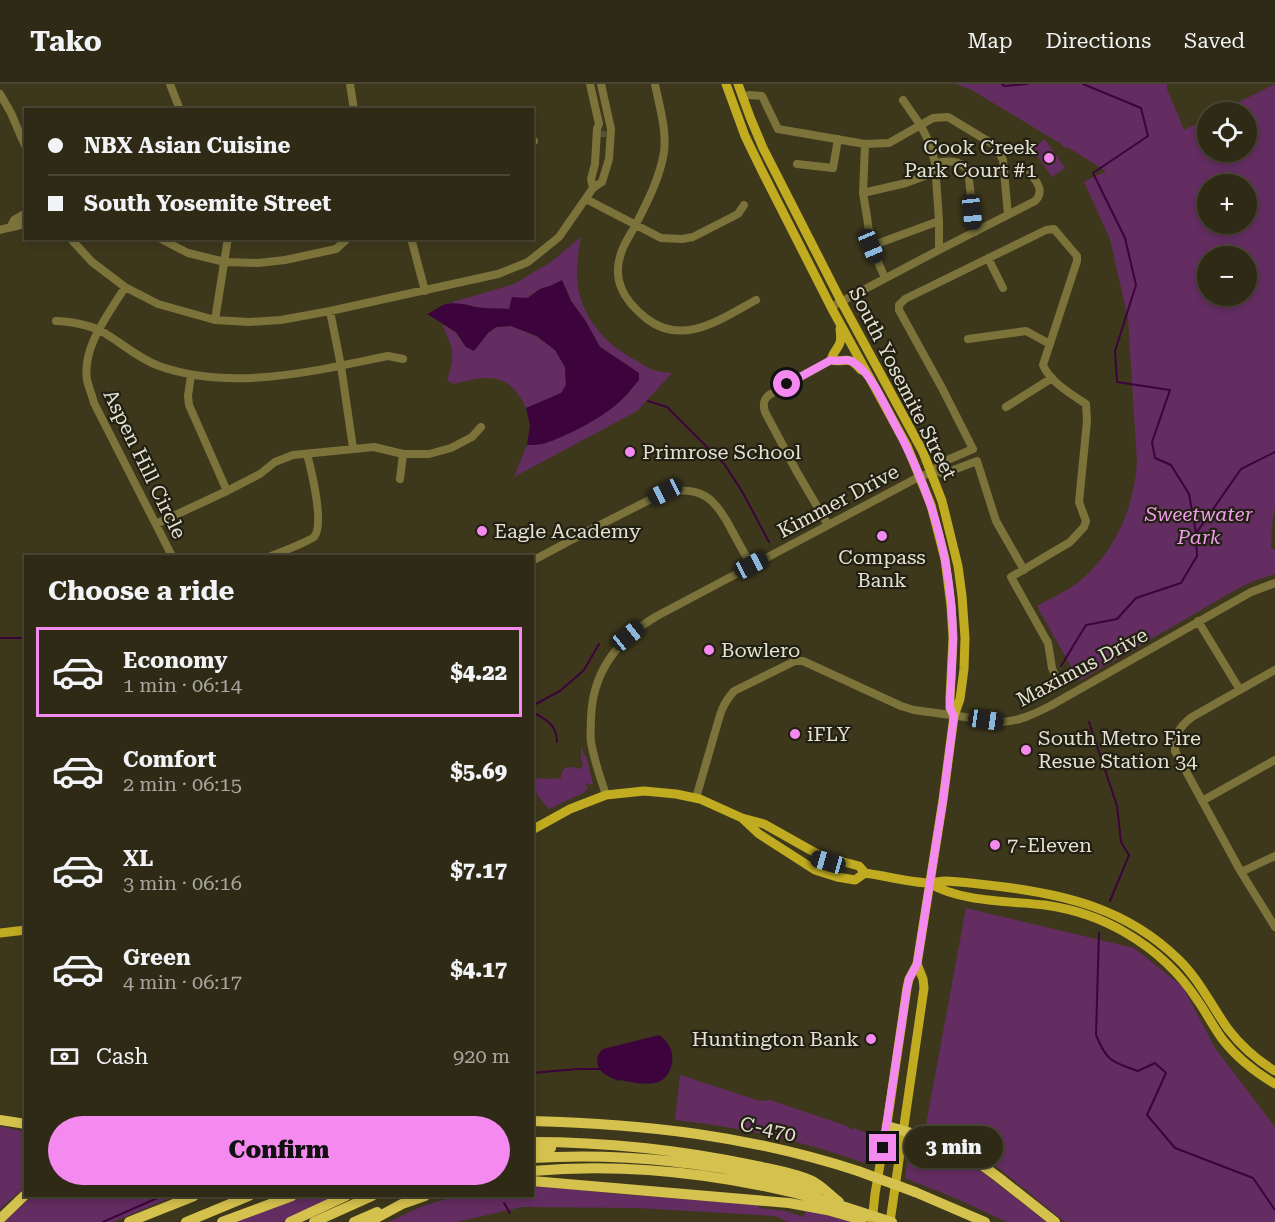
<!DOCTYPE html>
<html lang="en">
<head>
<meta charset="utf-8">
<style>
  body { margin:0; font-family:"Roboto Serif",serif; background:#3a3622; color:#f1f3f6; height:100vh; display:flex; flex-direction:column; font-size:22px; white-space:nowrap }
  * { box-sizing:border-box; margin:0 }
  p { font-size:20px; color:#a7a7a0 }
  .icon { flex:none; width:33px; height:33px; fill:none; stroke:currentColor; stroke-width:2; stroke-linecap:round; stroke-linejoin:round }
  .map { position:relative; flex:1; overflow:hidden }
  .drawer { position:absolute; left:24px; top:471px; width:510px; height:642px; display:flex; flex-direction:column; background:#2e2a15; border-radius:0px; box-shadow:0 3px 9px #0003,0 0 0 2px #494634 }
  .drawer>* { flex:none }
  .banner { position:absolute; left:24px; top:24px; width:510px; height:132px; border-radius:0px; box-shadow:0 3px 9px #0003,0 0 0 2px #494634; display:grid; align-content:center; height:132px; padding:0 24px; background:#2e2a15 }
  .fabs { position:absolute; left:1197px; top:18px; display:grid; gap:12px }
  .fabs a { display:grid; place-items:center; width:60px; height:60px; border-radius:50%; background:#2e2a15; box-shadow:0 3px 9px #0003,0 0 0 2px #494634; font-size:30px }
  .end { position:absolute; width:27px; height:27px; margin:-14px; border:8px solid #f489f0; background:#111; box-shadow:0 0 0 3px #111 }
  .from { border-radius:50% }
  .bubble { position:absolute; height:42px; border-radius:21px; background:#2e2a15; box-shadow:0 3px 9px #0003,0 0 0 2px #494634; font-size:20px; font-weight:800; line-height:42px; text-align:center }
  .car { position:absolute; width:18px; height:36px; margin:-18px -9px; border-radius:8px; box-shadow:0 0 4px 2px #0007; background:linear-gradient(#222 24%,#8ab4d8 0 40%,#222 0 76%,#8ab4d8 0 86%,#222 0) }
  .banner b { display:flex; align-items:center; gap:21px; height:57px; font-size:22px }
  .banner b+b { border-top:2px solid #494634 }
  .banner i { width:15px; height:15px; background:#f1f3f6 }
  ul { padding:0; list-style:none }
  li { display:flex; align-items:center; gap:18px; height:90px; margin:0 12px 9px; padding:0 12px; border:3px solid transparent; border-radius:0px }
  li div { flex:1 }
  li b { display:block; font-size:22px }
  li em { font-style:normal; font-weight:800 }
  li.current { border-color:#f489f0 }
  li>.icon { width:54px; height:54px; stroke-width:1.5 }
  h2 { padding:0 24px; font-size:27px; line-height:72px }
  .pay { display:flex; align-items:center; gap:15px; height:66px; padding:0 24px; font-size:22px }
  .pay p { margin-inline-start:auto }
  .action { display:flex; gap:12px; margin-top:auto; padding:12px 24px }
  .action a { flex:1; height:69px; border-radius:36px; background:#f489f0; color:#111; font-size:24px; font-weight:800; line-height:69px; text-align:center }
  header { display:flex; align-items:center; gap:36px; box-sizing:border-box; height:84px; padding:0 30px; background:#2e2a15; border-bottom:2px solid #494634 }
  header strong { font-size:28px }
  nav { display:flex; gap:33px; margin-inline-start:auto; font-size:21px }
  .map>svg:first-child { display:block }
</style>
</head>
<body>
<header>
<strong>Tako</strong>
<nav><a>Map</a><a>Directions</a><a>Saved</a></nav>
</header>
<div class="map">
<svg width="1275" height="1138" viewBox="0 0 1275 1138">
  <rect width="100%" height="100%" fill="#3d381c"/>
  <!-- green -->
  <path fill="#632d61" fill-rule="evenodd" d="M955,0H1167V5L1184,46L1207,35L1208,68H1246V28H1219L1275,0V423L1272,441L1271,465H1275V490L1254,497L1237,505L1079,597L1037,522C1051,514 1068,507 1081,496C1116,466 1134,424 1137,378L1128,235L1110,155L1084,98L1106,87L1067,63L1065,64L1061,60L970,5ZM1208,100H1246V140H1208ZM1208,172H1246V212H1208Z
    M1045,55L1065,84L1052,93L1032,65Z
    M581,153C578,170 575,187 578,204C584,237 608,262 637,277C642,280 648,284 653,286C659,288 666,288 672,289L637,327L514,393L527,361L544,359L572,348L614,322L628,310L639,289L600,263L585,236L571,217L566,204L550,202L540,205L510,225L477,224L464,220L443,221L514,200L551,178Z
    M442,240L456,249L466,263L497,243L511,242L537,253L555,266L565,283L566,301L562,309L526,324C509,287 487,291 453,300L447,296C456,270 453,265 442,240Z
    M581,663H582L584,672H586L593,700L590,701L587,699L585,701L588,703L585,708L549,725C547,722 544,720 542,717C535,709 532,700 533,689L536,694L549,695L561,694C562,681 570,682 579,685L583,682L581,673Z
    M966,824L1134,864L1183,903L1215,964L1275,1043V1138H1065L987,1075L976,1068L925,1046Z
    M680,991L760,1017L770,1016L847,1042L852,1046L854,1044L872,1051L875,1061L870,1081H869L870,1074L867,1070L864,1079C804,1057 739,1043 675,1036Z
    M0,1042L25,1048L26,1102L0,1125Z
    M912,1058H918L963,1078L982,1088L1047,1138H1007L955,1114L905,1094L909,1064L913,1060Z
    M533,1101L619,1110L759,1121V1124L786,1127L803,1133L806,1126L854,1138H788L775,1132L637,1124L522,1123L456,1138H388L423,1122L456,1112H532Z
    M32,1112H175L113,1138H4Z
    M308,1112H336L282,1138H233L285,1118Z"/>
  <!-- water -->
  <path fill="#3c033c" d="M562,196L571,217L585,236L600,263L639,289V296C632,304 625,313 617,320C600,335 567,352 546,359C540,361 533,361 527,361L530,341L526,324L561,309L566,301L565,283L555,266L537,252L511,242L496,243L488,249L474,267L466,263L456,248L427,230C433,228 438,223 443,221C454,217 466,221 476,223C487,225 499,224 509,225L512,213L528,214L540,205L550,202Z
    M659,951C664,954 669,960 671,966C675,977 670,994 658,998C647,1002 631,998 620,996L618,997C614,995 607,992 603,989C595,981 595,972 603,965Z"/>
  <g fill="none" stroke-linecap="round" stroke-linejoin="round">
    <!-- stream -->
    <path stroke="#3c033c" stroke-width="2" d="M1002,0L1004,2L1027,0
      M648,317L667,323L725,381L743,409L769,458
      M1197,448L1241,385L1275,368
      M0,554H26
      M1061,582L1086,541L1117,535L1136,514L1181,499L1197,472L1196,449L1189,410L1171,381L1155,374L1152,358L1170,306L1117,298L1115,267L1136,201L1125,154L1093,89L1148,52L1141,24L1083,0
      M532,622L560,607L584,586L599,560
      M532,628C546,635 557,641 557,658
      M1089,638L1117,722L1121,758L1129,771L1110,817
      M1099,849L1096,951C1107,978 1112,978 1138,987L1155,979L1166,989L1147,1031L1175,1064L1253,1094L1275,1126
      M532,989L577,985H601
      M504,1119L510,1129
      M103,1138L162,1112"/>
    <!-- minor-tunnel -->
    <path stroke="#565137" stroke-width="8" stroke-dasharray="8 4" stroke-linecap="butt" d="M602,47V53"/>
    <!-- minor -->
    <path stroke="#7c733b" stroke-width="8" d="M170,0L180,26
      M350,0L354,26
      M590,0L599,40L597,45L595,80L591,95L593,104
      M655,0C659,21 667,46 664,68C660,93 648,117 636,140C632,148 627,155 623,164C610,194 623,216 647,235C684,263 722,234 756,216
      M0,10L11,29L26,64
      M749,11L762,12L778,45L865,60L889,59L933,34L948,33L996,62L1003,76L1008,131
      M532,57H534
      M865,60L863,109L867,133L871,162L885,194
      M935,79C948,77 958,75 968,86L975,148
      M797,80L833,84L838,55
      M863,109L906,99L935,88
      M586,115L661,154L682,155L693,153L738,130L744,121
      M11,142L14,136L26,129
      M0,146C9,143 17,143 26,139
      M70,154L92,178L125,203L158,220L215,236L249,238L281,236L330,227L498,190L528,178L559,153L593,104L602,98L609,75L611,45L601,0
      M159,154L188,169L225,178L258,179L285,176L336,165L346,156
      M411,154L425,207
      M871,162L939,137
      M939,166L1035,117C1045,107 1037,98 1030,89
      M988,174L1003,204
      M125,203C109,230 82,262 87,296C89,304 92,311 94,319L172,472
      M831,223L939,166V137L935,79L930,60L921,42L903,16
      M330,227L341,282L353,364
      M215,236L228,154
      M56,237C68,237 90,241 101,247C121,258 137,274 159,282C233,308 314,287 388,272L403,275
      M968,255L1026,247L1050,260
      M191,291L188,312L189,321L227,407
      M1006,323L1052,294
      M400,395L403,370
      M156,440L227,407L260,390L275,378L293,371L374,363L403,370H429L451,364L472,353L481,343
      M828,441L797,388L765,328C763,321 763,316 769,311L831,276
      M271,472C279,469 309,457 314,453C325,441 311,385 307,370
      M532,477L590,446L665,408C701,402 714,413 730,443C737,456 744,469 751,481
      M1024,486L996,437L977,377L943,390L936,386L938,380L973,365L942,304L899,226V221L905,215L1046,146L1054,145L1077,172V177L1043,281C1050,298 1071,310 1086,320L1087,337L1079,418L1086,437L1084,443L1070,458L1011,493L1048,559L1052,584L1056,593
      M1198,537L1240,606
      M1275,586L1192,633C1179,643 1175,650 1175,667L1241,788L1275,843
      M606,711C600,693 594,676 591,658C590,650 591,642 591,635C592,587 618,555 657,532L915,395L932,388
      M696,714L720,631C723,621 727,615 734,607L795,577H803L901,622L914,626L1002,638C1020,637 1034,630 1050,622L1251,508L1275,499
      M1202,717L1275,676
      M1241,788L1275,772"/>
    <!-- major -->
    <path stroke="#c0ab21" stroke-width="9" d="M726,0L745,52L762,87L831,223L907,362L931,421L945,475L951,522L953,554L950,615V624L954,632
      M738,0L750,33L763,64L841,217L923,368L942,417L958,482L962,512L965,554L964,585L960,615L954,632L943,716L917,880L909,895L907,904L888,1033L875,1110L872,1138
      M840,245C843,266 835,261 831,276C845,280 847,269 861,286
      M743,735L759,750L815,786L837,793L855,796L865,789
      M532,746L570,725L606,711L644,707L676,710L700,715L742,734L764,740L821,772L859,782L865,789C886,792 908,798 928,799C934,799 940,797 946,797C963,798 980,800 996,802C1065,810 1127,825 1178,875C1199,895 1211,921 1228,945C1241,962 1257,976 1275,987
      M929,799C960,818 1008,817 1045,821C1073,825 1101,834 1126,849C1155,866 1180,889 1198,917C1207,930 1214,944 1223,956C1237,974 1255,988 1275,1000
      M0,849L26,846
      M890,1138L924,904L923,895L917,880"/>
    <!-- highway -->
    <path stroke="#d5c14d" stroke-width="10" d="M0,1036L26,1040
      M532,1037C646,1040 750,1052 858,1087
      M887,1042L915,1050L979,1079L998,1093L1055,1138
      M532,1058C606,1058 680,1066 752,1081C771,1085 792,1088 810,1096C820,1100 830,1111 839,1118
      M532,1066L551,1064
      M532,1074C630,1068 726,1080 820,1106
      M532,1087C644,1077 764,1095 870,1131
      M532,1097L789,1119L827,1126L859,1135L870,1131
      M915,1108L985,1138
      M0,1135L26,1110
      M129,1138L194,1112
      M186,1138L249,1112
      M222,1138L292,1112
      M290,1138L346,1112
      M314,1138L372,1112
      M354,1138L377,1128
      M369,1138L402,1120L425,1112"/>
    <!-- highway-bridge -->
    <path stroke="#d5c14d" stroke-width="10" d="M858,1087L915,1108
      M870,1131L892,1138"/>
  </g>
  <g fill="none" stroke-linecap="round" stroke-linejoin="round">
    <!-- route -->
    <path stroke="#f489f0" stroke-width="8" d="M787,300L831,276C840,279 847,272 856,280C871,291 883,317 891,333C930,404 951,470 953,551C953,572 951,594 950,615V624L954,632L943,716L917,880L909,895L907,904L883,1064"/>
  </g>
  <!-- markers -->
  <g fill="#f489f0" stroke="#221f13" stroke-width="2">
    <circle cx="1049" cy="74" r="6"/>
    <circle cx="630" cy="368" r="6"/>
    <circle cx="482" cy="447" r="6"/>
    <circle cx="882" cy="452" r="6"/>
    <circle cx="709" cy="566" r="6"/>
    <circle cx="795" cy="650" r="6"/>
    <circle cx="1026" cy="666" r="6"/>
    <circle cx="995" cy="761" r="6"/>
    <circle cx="871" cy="955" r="6"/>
  </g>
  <g text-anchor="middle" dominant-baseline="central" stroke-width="4.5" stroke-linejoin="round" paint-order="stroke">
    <!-- poi labels -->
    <g font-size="20" fill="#e3e1d0" stroke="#221f13" text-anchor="start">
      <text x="1037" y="63" text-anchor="end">Cook Creek<tspan x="1037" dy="23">Park Court #1</tspan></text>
      <text x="642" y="368">Primrose School</text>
      <text x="494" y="447">Eagle Academy</text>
      <text x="882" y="473" text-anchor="middle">Compass<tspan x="882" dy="23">Bank</tspan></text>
      <text x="721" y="566">Bowlero</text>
      <text x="807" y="650">iFLY</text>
      <text x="1038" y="654">South Metro Fire<tspan x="1038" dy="23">Resue Station 34</tspan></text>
      <text x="1007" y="761">7-Eleven</text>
      <text x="859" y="955" text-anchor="end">Huntington Bank</text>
    </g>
    <!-- street labels -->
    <g font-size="20" fill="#e3e1d0" stroke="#221f13">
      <text transform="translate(903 299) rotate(63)">South Yosemite Street</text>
      <text transform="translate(145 380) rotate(64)">Aspen Hill Circle</text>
      <text transform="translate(838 417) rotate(-28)">Kimmer Drive</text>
      <text transform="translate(1082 583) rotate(-28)">Maximus Drive</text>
      <text transform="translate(768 1045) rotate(12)">C-470</text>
    </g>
    <!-- park labels -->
    <g font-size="20" font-style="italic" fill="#f09dec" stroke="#221f13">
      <text x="1199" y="430">Sweetwater<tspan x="1199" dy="23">Park</tspan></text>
    </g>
  </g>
</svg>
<div class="fabs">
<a><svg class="icon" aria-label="locate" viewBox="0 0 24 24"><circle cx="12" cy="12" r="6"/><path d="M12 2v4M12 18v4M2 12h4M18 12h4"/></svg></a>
<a>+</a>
<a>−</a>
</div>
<i class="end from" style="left:787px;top:300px"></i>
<i class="end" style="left:883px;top:1064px"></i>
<div class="bubble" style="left:904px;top:1042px;width:99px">3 min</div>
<i class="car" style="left:972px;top:128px;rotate:174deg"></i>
<i class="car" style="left:871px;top:162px;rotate:157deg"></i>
<i class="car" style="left:665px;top:408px;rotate:243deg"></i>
<i class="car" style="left:751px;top:481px;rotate:62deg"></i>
<i class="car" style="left:628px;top:552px;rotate:51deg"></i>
<i class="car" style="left:986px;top:636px;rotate:98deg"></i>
<i class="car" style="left:828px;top:778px;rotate:286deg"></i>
<div class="banner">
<b><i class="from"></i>NBX Asian Cuisine</b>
<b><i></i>South Yosemite Street</b>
</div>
<section class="drawer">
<h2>Choose a ride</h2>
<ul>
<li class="current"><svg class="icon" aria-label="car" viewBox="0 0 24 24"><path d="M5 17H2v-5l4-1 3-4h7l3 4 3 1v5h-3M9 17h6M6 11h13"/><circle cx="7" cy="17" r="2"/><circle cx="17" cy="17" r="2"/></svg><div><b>Economy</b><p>1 min · 06:14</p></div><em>$4.22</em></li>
<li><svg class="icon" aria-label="car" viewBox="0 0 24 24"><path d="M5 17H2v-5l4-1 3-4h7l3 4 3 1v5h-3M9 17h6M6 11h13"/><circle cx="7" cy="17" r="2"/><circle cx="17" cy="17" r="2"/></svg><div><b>Comfort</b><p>2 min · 06:15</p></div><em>$5.69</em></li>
<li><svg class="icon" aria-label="car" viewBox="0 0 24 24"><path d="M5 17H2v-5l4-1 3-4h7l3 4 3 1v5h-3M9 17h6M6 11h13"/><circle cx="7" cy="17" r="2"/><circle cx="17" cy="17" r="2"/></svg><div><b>XL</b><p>3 min · 06:16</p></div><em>$7.17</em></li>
<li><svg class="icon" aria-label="car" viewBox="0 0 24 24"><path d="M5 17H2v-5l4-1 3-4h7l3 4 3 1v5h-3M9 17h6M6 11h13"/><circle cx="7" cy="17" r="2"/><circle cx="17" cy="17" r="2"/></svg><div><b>Green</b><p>4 min · 06:17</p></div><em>$4.17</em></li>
</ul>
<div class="pay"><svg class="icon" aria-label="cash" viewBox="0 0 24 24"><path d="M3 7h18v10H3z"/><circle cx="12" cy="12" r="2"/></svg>Cash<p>920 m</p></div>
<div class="action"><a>Confirm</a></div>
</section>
</div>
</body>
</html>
